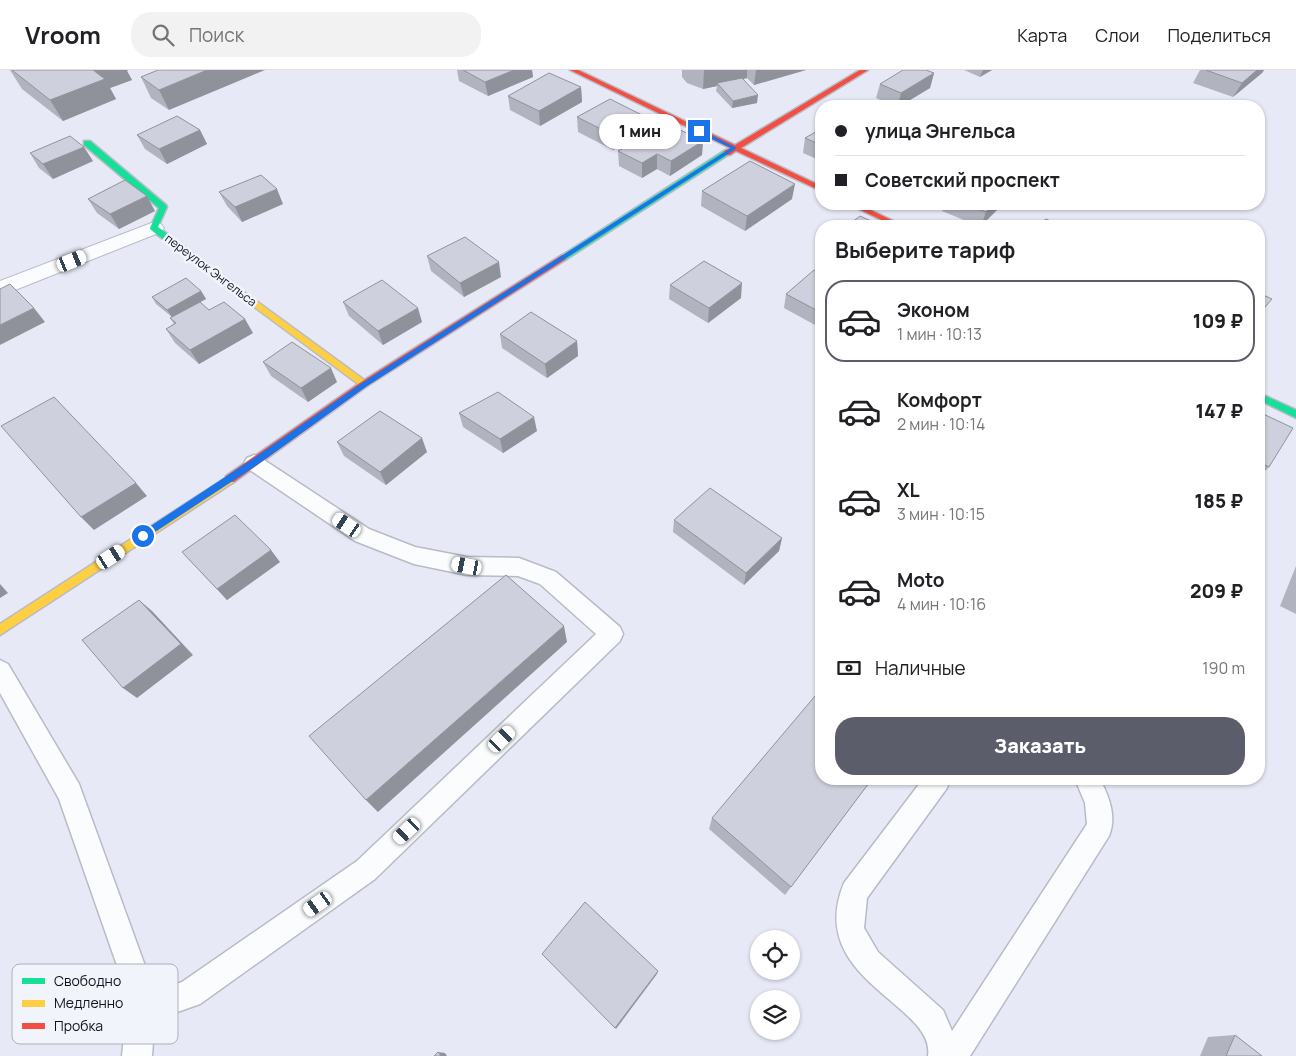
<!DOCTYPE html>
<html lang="ru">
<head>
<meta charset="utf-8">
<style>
  body { margin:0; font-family:Manrope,sans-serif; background:#f2f2f2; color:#202124; height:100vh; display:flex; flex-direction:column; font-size:19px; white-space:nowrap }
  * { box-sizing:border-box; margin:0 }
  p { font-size:16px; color:#757577 }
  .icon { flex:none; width:28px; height:28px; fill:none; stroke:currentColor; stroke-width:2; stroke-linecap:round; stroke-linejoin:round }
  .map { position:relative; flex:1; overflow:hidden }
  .sheet { position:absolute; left:815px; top:150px; width:450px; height:565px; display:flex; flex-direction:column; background:#fff; border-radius:20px; box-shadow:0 1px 4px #0004 }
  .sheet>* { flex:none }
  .top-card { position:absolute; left:815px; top:30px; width:450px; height:110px; border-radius:20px; box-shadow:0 1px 4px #0004; display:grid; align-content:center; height:110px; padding:0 20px; background:#fff }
  .fabs { position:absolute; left:750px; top:860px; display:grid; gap:10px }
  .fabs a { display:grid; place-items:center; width:50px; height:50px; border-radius:50%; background:#fff; box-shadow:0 1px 4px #0004; font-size:25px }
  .end { position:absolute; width:22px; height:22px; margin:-11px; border:6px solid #1a73e8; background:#fff; box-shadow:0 0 0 2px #fff }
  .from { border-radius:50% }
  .bubble { position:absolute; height:35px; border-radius:18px; background:#fff; box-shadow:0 1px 4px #0004; font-size:16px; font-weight:800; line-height:35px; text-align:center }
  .car { position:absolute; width:15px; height:30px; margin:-15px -8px; border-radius:6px; box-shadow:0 0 4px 1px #0007; background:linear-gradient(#fff 24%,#345 0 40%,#fff 0 76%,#345 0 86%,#fff 0) }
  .top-card b { display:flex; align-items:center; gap:18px; height:48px; font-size:19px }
  .top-card b+b { border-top:1px solid #e0e0e0 }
  .top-card i { width:12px; height:12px; background:#202124 }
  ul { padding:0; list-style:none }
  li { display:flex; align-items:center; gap:15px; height:82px; margin:0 10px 8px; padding:0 10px; border:2px solid transparent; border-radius:20px }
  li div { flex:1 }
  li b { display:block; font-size:19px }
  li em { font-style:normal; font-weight:800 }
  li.active { border-color:#5b5e6a }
  li>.icon { width:45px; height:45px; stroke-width:1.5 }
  h2 { padding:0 20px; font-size:22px; line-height:60px }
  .pay { display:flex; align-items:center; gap:12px; height:55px; padding:0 20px; font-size:19px }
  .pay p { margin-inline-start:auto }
  .cta { display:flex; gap:10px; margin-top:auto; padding:10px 20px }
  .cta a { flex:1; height:58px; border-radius:20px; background:#5b5e6a; color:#fff; font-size:20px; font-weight:800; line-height:58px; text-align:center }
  header { display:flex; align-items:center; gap:30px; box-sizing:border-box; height:70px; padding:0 25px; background:#fff; border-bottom:1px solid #e0e0e0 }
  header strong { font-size:24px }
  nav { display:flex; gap:28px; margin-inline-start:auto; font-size:18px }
  .search { width:350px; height:45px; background:#f2f2f2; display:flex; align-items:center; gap:12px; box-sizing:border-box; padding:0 18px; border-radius:20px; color:#757577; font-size:19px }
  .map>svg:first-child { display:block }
</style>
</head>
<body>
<header>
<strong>Vroom</strong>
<div class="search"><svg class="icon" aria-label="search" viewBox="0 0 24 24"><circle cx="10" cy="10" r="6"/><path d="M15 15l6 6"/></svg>Поиск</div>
<nav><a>Карта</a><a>Слои</a><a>Поделиться</a></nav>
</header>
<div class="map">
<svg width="1296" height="986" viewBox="0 0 1296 986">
  <rect width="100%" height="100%" fill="#e7eaf6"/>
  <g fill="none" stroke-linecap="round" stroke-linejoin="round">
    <defs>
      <path id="lane" d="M254,385L261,388L369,459L415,477L467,487L519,488L556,502L620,557L623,564L620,571L375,809L200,934L166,946L155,944L152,986H122L128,927L59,729L0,623V590L8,594L79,714L152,915L166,918L182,912L357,791L596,564L540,514L518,506L467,505L414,494L355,471L247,398L244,393L247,388Z
        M923,709H950L947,718L867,828L864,858L878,882L943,940L952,961L1087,754L1085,733L1075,709H1100C1109,727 1117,746 1109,766L970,986H928C936,934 804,910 844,813Z"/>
      <path id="street" d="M154,152L161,154L164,158L161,162L0,226V211Z"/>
      <path id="fast" d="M84,71H90L166,135L167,137L158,157L232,212V216H226L151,160L150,158L159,138L84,75Z
        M724,81L731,83L565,190H559L558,188Z
        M1259,323L1296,340V348L1259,330Z"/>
      <path id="slow" d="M229,211L367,312L369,314L367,316H361L226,216L225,214Z
        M230,405L234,406L235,409L234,412L0,565V554Z"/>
      <path id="jam" d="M570,0H578L735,75L860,0H868L741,78L821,116V121L736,81L730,85H724V81L730,78Z
        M848,134H858L904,156H894Z
        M562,185L566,188L565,190L367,316L234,412H226L225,409L226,406L361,312Z"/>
    </defs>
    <!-- lane casing -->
    <use href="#lane" stroke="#b8bbc6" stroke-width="3"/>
    <!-- street casing -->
    <use href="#street" stroke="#b8bbc6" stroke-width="2"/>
    <!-- fast casing -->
    <use href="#fast" stroke="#b8bbc6" stroke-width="3"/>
    <!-- slow casing -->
    <use href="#slow" stroke="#b8bbc6" stroke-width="3"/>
    <!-- jam casing -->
    <use href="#jam" stroke="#b8bbc6" stroke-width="3"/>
    <!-- lane -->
    <use href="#lane" fill="#fbfcfe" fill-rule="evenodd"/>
    <!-- street -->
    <use href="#street" fill="#fbfcfe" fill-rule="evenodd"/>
    <!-- fast -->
    <use href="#fast" fill="#16e098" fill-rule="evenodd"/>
    <!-- slow -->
    <use href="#slow" fill="#ffcf43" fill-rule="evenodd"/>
    <!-- jam -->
    <use href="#jam" fill="#f24e42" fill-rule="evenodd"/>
  </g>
  <!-- wall -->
  <path fill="#b1b4be" d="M10,0H128L127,1L132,10L110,18L116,29L63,51L22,19Z
    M158,0L169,40L151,28L141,7Z
    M457,0H532L533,7L488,26L459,11Z
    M682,0H806L754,15L747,8L743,9L757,33L732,38L716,21L717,16L703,19L687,13L682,7Z
    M964,0H992L980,7Z
    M1200,0H1264L1262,3L1233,27L1193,13Z
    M934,3L930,18L900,36H894L876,28L880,14Z
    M581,17L582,32L540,56L510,40L508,26Z
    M644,46V61L613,80L578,62L577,47Z
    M821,59V91L803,83L805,68Z
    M200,60L207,74L167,94L145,79L137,65Z
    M703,71L702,85L670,106L657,99L642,108L619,96L618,81Z
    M30,83L93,91L53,109L39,98Z
    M702,121L792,129L745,161L701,136Z
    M219,122L283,134L242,152L227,136Z
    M88,129L155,141L119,159L97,143Z
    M945,134H1003L981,156H978L942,141Z
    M427,186L501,207L464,227L431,201Z
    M821,203V250L815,255L784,238L786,224Z
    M670,215L741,228L708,253L669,229Z
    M201,221L206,229L172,247L156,234L152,227Z
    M343,232L422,252L383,275L349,246Z
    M209,240L253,263L199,294L175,273L166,259L174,254L170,248Z
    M500,264L577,271L578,286L547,308L502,278Z
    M263,292L337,312L308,332L271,306Z
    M1259,342L1269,397L1259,407Z
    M459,343L537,361L503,383L463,357Z
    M337,372L427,382L386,415L344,386Z
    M674,450L782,468L779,481L744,515L673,462Z
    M182,482L280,492L227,530Z
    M1296,496V544L1280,536Z
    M872,709L785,825L709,759L712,748Z
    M1235,965L1262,986H1200L1208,967Z"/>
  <!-- shaded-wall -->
  <path fill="#90929b" d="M93,0H128L127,1L132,10L110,18L116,29L63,51L50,30Z
    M207,0H265L169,40L159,20Z
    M514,0H532L533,7L488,26L485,12Z
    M704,0H747V8L719,16L717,13V16L703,19Z
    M756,0H806L754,15Z
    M983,0H992L980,7Z
    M1257,0H1264L1262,3L1233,27L1242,13Z
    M934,3L930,18L900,36H898L901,23Z
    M581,17L582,32L540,56L539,41Z
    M758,25L757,33L732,38L733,31Z
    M644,46V61L613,80V65Z
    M200,60L207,74L167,94L159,79Z
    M703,71L702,85L670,106L671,91Z
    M84,77L93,91L53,109L43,94Z
    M657,84V99L642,108V93Z
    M795,114L792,129L745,161L747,146Z
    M277,119L283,134L242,152L235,137Z
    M147,126L155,141L119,159L110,144Z
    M995,134H1003L981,156L986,142Z
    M499,192L501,207L464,227L460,213Z
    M742,213L741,228L708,253L709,238Z
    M201,221L206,229L172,247L167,240Z
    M34,238L45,252L0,275V255Z
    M418,238L422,252L383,275L378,261Z
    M821,238V250L815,255L818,241Z
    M245,249L253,263L199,294L190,280Z
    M577,271L578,286L547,308L545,294Z
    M331,298L337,312L308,332L301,318Z
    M534,347L537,361L503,383L500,369Z
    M422,368L427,382L386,415L380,402Z
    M136,413L147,426L94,460L81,447Z
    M782,468L779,481L744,515L746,503Z
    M271,480L280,492L227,530L217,519Z
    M0,514L8,523L0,528Z
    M139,530L152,541L193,585L137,628L123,618Z
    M564,556L567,572L378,742L366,730Z
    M658,901L657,904L616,959L615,958Z
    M438,982L445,983L447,986H441Z"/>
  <!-- building -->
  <path fill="#ced1dd" stroke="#90929b" d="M12,0H93L105,9L50,30Z
    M158,0H207L159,20L141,7Z
    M463,0H514L485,12Z
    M903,0H926L934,3L901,23L880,14Z
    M1206,0H1257L1242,13Z
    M549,3L581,17L539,41L508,26Z
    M742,8L758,25L733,31L717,13Z
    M610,29L644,46L613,65L577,47Z
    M177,46L200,60L159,79L137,65Z
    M666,53L703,71L671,91L657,84L642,93L618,81Z
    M821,59V75L805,68Z
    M70,66L84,77L43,94L30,83Z
    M750,91L795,114L747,146L702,121Z
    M261,105L277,119L235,137L219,122Z
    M125,110L147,126L110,144L88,129Z
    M965,134H995L986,142Z
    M860,146L882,156H847Z
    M1046,149L1062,156H1037Z
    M465,167L499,192L460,213L427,186Z
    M704,191L742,213L709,238L670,215Z
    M814,200L821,203V238L818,241L786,224Z
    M186,208L201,221L167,240L152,227Z
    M382,210L418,238L378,261L343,232Z
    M10,214L34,238L0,255V219Z
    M1259,223L1272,229L1259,244Z
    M200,232L209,240L224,232L245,249L190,280L166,259L176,253L170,248Z
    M531,242L577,271L545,294L500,264Z
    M292,272L331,298L301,318L263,292Z
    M498,322L534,347L500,369L459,343Z
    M54,327L136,413L81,447L1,356Z
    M380,341L422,368L380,402L337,372Z
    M1259,342L1293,358L1269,397L1259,392Z
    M710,418L782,468L746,503L674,450Z
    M235,445L271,480L217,519L182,482Z
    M506,505L564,556L366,730L309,666Z
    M139,530L181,574L123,618L82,570Z
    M821,619V709H872L791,817L712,748Z
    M585,832L658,901L615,958L542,884Z
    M1235,965L1262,986H1226Z
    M438,982L441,986H434Z"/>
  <!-- route -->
  <path fill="#1a73e8" d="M699,59L737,78L367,316L257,395L146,468H140V463L251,390L362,313L731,78L697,62Z"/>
  <g text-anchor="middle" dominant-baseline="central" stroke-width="5" stroke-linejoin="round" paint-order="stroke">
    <!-- far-street labels -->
    <g font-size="12" fill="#10131e" stroke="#f2f4fc">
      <text transform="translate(211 200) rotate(37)">переулок Энгельса</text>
    </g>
  </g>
  <!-- legend -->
  <rect x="12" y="894" width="166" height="80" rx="8" fill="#f2f4fc" stroke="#aeb0b9" stroke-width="1"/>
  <rect x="22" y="908" width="23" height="6" fill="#16e098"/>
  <rect x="22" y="930" width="23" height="7" fill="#ffcf43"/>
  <rect x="22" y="953" width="23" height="6" fill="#f24e42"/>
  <g font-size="14" fill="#10131e">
    <text x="54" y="916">Свободно</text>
    <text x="54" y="938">Медленно</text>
    <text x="54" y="961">Пробка</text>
  </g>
</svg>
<div class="fabs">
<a><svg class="icon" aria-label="locate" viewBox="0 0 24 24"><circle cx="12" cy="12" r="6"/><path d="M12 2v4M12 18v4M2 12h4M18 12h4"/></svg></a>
<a><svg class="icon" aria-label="layers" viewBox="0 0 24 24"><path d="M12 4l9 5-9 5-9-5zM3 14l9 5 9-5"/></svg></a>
</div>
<i class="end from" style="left:143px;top:466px"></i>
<i class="end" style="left:699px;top:61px"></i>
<div class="bubble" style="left:599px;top:44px;width:82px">1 мин</div>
<i class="car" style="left:72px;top:191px;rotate:68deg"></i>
<i class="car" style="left:347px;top:455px;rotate:304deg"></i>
<i class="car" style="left:111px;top:487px;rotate:57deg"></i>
<i class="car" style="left:467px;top:496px;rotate:281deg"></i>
<i class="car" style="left:502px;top:669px;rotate:46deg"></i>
<i class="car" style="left:407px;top:761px;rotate:227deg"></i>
<i class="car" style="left:318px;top:834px;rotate:235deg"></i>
<div class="top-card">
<b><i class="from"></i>улица Энгельса</b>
<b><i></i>Советский проспект</b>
</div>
<section class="sheet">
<h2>Выберите тариф</h2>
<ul>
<li class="active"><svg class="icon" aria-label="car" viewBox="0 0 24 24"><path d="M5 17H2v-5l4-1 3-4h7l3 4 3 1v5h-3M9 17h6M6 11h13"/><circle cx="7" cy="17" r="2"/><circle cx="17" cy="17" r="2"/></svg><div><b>Эконом</b><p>1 мин · 10:13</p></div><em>109 ₽</em></li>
<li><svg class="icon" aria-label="car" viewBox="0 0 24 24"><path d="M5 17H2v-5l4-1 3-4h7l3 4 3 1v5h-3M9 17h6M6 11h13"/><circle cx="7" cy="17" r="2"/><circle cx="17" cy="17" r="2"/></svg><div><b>Комфорт</b><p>2 мин · 10:14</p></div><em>147 ₽</em></li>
<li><svg class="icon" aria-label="car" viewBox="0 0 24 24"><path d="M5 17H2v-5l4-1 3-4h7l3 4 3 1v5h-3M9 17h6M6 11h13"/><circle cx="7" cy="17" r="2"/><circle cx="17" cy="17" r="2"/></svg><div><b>XL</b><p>3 мин · 10:15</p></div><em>185 ₽</em></li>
<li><svg class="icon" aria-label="car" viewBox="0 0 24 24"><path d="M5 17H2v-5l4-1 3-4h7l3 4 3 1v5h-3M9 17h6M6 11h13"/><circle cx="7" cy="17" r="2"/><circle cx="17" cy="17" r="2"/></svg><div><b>Moto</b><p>4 мин · 10:16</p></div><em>209 ₽</em></li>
</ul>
<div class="pay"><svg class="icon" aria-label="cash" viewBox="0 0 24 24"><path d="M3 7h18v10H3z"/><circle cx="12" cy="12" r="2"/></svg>Наличные<p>190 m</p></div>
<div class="cta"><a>Заказать</a></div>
</section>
</div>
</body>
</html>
